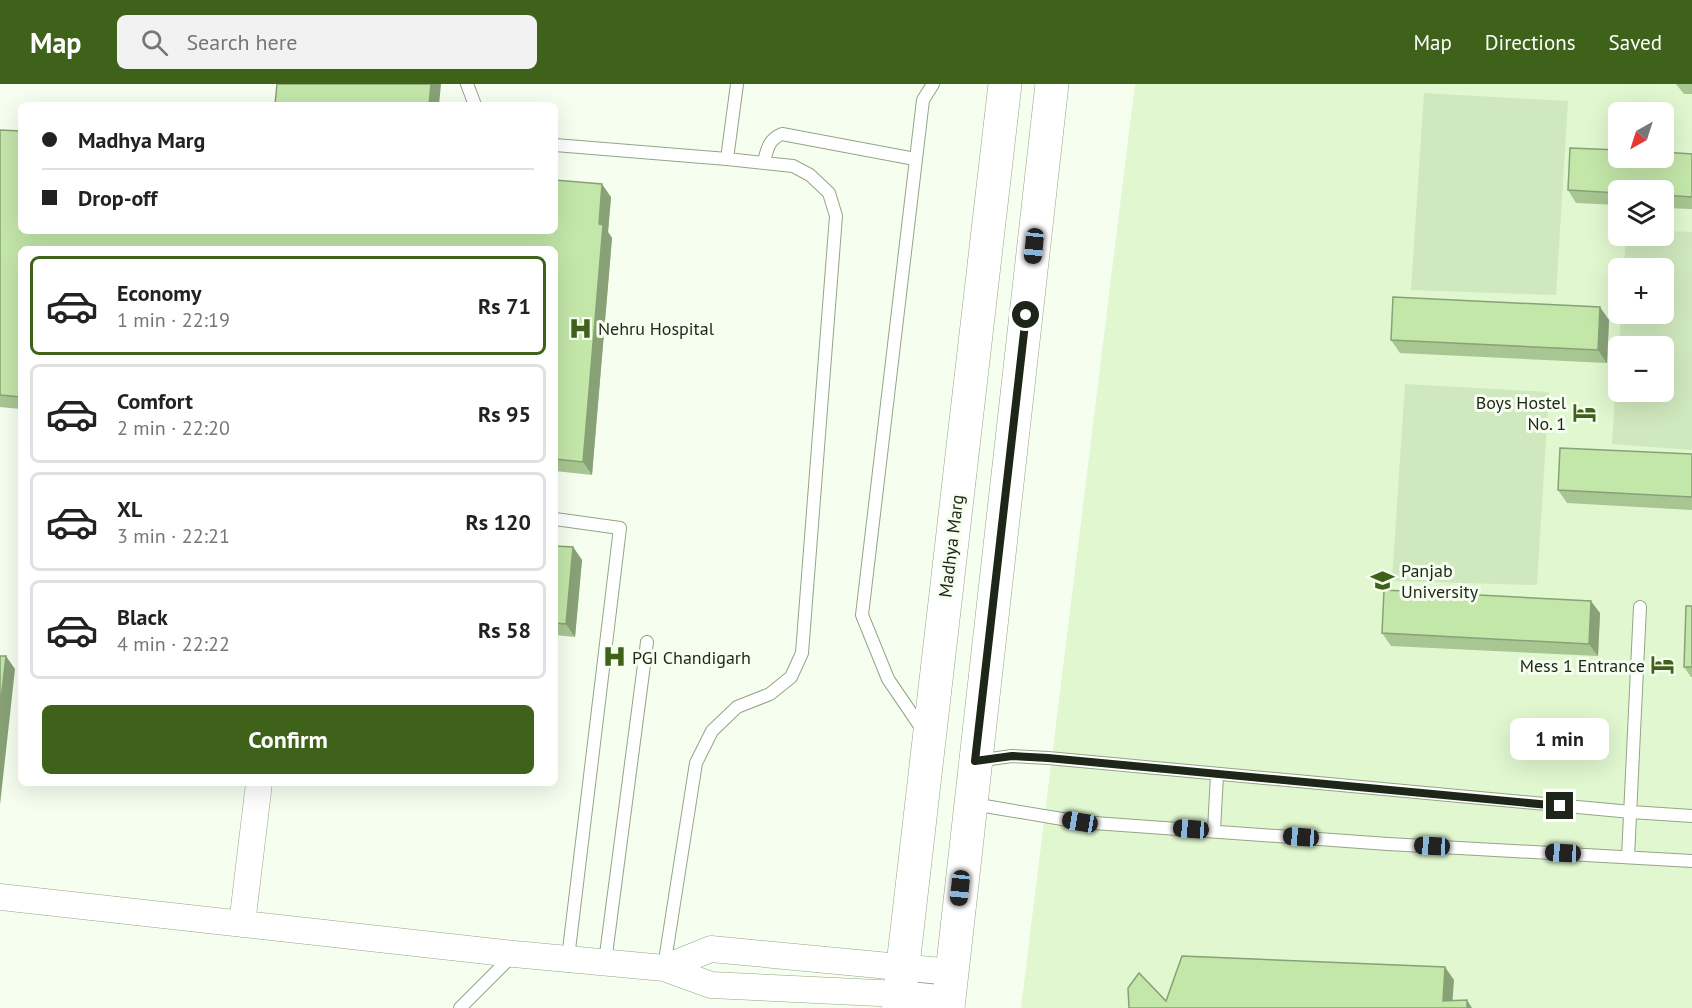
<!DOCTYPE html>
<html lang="en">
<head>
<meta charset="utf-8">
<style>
  body { margin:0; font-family:"PT Sans",sans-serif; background:#f2f2f2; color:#222; height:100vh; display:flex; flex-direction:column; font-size:22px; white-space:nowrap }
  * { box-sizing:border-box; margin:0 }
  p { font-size:20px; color:#767676 }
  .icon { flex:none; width:33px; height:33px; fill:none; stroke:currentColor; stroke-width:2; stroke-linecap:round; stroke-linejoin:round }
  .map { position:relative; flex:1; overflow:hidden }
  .details { position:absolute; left:18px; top:162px; width:540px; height:540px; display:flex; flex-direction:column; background:#fff; border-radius:9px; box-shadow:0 6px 24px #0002 }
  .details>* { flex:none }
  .top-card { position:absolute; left:18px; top:18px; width:540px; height:132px; border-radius:9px; box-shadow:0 6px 24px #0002; display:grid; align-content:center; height:132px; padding:0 24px; background:#fff }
  .needle { width:39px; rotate:219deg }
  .controls { position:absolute; left:1608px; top:18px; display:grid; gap:12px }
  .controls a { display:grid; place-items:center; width:66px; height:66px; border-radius:9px; background:#fff; box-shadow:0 6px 24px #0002; font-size:30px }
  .end { position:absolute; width:27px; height:27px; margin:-14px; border:8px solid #1e2519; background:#fff; box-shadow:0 0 0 3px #fff }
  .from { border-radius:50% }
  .bubble { position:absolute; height:42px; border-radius:9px; background:#fff; box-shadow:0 6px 24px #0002; font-size:20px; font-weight:700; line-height:42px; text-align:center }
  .car { position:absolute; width:18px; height:36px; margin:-18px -9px; border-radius:8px; box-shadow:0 0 4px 2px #0007; background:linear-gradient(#222 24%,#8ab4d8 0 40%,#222 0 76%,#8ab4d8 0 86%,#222 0) }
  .top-card b { display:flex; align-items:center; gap:21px; height:57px; font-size:22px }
  .top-card b+b { border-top:2px solid #e0e0e0 }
  .top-card i { width:15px; height:15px; background:#222 }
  ul { padding:10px 0 0; list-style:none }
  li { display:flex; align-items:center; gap:18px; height:99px; margin:0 12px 9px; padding:0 12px; border:3px solid #e0e0e0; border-radius:9px }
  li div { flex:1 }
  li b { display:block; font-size:22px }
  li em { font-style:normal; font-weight:700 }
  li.on { border-color:#3f621a }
  li>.icon { width:54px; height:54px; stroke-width:1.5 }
  .primary-button { display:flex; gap:12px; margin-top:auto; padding:12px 24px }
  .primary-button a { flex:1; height:69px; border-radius:9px; background:#3f621a; color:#fff; font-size:24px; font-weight:700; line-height:69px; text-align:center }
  header { display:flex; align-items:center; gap:36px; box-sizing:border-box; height:84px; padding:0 30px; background:#3f621a; color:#fff }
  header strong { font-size:28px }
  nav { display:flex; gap:33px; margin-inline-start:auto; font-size:21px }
  .search { width:420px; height:54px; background:#f2f2f2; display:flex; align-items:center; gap:15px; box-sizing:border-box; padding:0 21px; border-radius:9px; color:#767676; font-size:22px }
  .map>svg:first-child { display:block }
</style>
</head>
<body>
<header>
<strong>Map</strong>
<div class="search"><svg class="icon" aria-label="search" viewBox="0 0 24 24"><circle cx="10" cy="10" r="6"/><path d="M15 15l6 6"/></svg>Search here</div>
<nav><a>Map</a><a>Directions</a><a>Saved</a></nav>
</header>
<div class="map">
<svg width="1692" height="924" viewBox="0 0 1692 924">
  <rect width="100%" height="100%" fill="#f6fef0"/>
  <!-- built -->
  <path fill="#e0f7cf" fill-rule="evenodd" d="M1135,0H1692V924H1021ZM1618,28H1664V74H1618ZM1618,106H1664V152H1618ZM1618,184H1664V230H1618ZM1618,262H1664V308H1618Z"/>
  <!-- green -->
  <path fill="#d0e8be" d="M1424,9L1568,17L1556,211L1411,206Z
    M1664,147L1692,148V366L1612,360L1618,264V308H1664V262H1619L1621,230H1664V184H1624L1626,152H1664Z
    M1405,300L1549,308L1537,501L1392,497Z"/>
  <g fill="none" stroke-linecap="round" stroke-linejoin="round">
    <defs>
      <path id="lane" d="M467,0L475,21
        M555,61L727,75
        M764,78C767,65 769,55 782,50L915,75
        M555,435L620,444L568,874
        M924,648L888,595L862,531L923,16L933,0
        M976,677L1012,672L1048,674L1631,728L1692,732
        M973,720L1080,738L1388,760L1692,777
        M1214,746L1217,691
        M1628,773L1640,523
        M605,878L647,558
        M664,883L696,679L712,647L737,623L770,610L791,593L802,569L836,132L829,109L810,91L793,82L727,75L737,0
        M460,924L512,872"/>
      <path id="street" d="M0,813L514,870L664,884L711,901L899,910L949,915
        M242,840L259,699
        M664,884L711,865L952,888"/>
      <path id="secondary" d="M898,924L1005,0
        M948,924L1052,0"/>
    </defs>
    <!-- lane casing -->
    <use href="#lane" stroke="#93a586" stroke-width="14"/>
    <!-- street casing -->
    <use href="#street" stroke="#93a586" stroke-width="27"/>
    <!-- secondary casing -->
    <use href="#secondary" stroke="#93a586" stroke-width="34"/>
    <!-- lane -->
    <use href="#lane" stroke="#fff" stroke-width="12"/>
    <!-- street -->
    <use href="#street" stroke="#fff" stroke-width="26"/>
    <!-- secondary -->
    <use href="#secondary" stroke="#fff" stroke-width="33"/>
  </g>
  <!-- wall -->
  <path fill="#a8c691" d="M1676,0H1692V10H1684Z
    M0,46L611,113L608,148L612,154L592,391L555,387V165H21V325L0,323Z
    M1692,70V125L1664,124V106H1618V121L1576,119L1568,106Z
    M1609,236L1607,279L1400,269L1391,256Z
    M1692,370V426L1567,419L1558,406Z
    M555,462L573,463L582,476L575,553L555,551Z
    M1692,522V593H1691L1684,583Z
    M1600,529L1598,572L1391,562L1382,549Z"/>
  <!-- shaded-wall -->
  <path fill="#88a176" d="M431,0H441L439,21H429Z
    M602,100L611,113L608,148L612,154L592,391L583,378Z
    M1600,223L1609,236L1607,279L1598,266Z
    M573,463L582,476L575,553L566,540Z
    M1591,517L1600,529L1598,572L1589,560Z
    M6,572L15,585L0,721V624Z
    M1445,883L1454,896L1452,924L1443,917Z
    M1467,916L1472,924H1467Z"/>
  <!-- building -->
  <path fill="#c3e6a9" stroke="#88a176" stroke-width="1.5" d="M277,0H431L429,21H388L371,19V21H275Z
    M0,46L21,47V147H555V96L602,100L599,140L603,141L583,378L555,375V165H21V313L0,311Z
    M1570,64L1618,66V74H1664V68L1692,70V113L1664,111V106H1618V109L1568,106Z
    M1393,213L1600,223L1598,266L1391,256Z
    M1560,364L1692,370V413L1558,406Z
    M555,462L573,463L566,540L555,539Z
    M1384,506L1591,517L1589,560L1382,549Z
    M1686,522H1692V583H1684Z
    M0,572H6L0,624Z
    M1182,872L1445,883L1443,917L1467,916V924H1129L1128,904L1139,889L1166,917Z"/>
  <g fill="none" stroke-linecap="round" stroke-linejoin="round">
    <!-- route -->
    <path stroke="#1e2519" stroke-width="8" d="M1026,231L975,677L1012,672L1048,674L1560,722"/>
  </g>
  <!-- icons -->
  <defs>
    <symbol id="hospital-bare" viewBox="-9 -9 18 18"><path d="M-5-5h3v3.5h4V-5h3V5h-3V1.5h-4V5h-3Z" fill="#3f621a" stroke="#f6fef0" stroke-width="2.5" paint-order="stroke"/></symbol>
    <symbol id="hotel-bare" viewBox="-9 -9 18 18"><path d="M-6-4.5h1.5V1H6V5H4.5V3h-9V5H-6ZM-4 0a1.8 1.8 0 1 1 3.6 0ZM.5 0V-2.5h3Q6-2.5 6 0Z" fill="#3f621a" stroke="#f6fef0" stroke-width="2.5" paint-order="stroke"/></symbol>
    <symbol id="university-bare" viewBox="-9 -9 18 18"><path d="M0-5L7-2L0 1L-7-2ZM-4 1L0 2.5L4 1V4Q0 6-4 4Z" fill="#3f621a" stroke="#f6fef0" stroke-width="2.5" paint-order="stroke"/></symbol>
  </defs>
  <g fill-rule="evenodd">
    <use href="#hospital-bare" x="564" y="228" width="33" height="33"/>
    <use href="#hotel-bare" x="1568" y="312" width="33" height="33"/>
    <use href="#university-bare" x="1366" y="480" width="33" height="33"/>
    <use href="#hospital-bare" x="598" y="556" width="33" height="33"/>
    <use href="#hotel-bare" x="1646" y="564" width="33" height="33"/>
  </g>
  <g text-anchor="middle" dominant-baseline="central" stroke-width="6" stroke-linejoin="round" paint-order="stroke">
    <!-- poi labels -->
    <g font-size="18" fill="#1e2519" stroke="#f6fef0" text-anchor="start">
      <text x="598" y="244">Nehru Hospital</text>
      <text x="1566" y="318" text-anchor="end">Boys Hostel<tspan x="1566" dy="21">No. 1</tspan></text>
      <text x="1401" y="486">Panjab<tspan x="1401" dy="21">University</tspan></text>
      <text x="632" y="573">PGI Chandigarh</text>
      <text x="1645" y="581" text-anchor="end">Mess 1 Entrance</text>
    </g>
    <!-- street labels -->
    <g font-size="18" fill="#1e2519" stroke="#f6fef0">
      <text transform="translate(951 462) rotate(-83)">Madhya Marg</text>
    </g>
  </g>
</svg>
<div class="controls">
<a><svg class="needle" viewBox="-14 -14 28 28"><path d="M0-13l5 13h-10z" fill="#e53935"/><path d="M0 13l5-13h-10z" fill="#767676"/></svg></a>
<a><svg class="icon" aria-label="layers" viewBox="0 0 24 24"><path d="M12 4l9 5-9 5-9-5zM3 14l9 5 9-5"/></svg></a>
<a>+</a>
<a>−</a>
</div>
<i class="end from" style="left:1026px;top:231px"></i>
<i class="end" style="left:1560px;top:722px"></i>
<div class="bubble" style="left:1510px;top:634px;width:99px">1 min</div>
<i class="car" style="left:1034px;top:162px;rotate:186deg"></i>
<i class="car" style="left:1080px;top:738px;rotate:280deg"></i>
<i class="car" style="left:1191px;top:745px;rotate:274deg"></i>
<i class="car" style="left:1301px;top:753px;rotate:274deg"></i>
<i class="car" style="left:1432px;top:762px;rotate:273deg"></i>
<i class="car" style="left:1563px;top:769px;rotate:273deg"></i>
<i class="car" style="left:960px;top:804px;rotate:186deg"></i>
<div class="top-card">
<b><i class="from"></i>Madhya Marg</b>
<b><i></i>Drop-off</b>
</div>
<section class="details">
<ul>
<li class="on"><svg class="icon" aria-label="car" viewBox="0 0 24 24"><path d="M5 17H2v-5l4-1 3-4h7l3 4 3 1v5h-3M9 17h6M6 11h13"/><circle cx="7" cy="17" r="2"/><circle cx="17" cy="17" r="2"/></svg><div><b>Economy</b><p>1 min · 22:19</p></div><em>Rs 71</em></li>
<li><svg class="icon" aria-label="car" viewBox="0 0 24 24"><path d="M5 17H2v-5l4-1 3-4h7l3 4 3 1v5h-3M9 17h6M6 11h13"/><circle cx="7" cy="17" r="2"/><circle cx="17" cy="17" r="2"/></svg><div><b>Comfort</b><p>2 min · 22:20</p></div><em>Rs 95</em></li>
<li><svg class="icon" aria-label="car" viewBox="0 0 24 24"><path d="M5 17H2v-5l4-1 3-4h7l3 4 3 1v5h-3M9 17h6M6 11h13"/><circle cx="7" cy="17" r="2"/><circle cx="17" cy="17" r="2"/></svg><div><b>XL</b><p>3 min · 22:21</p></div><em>Rs 120</em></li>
<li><svg class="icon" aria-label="car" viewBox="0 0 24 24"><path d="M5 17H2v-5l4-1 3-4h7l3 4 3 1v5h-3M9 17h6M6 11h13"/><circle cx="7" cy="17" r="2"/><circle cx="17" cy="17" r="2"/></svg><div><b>Black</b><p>4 min · 22:22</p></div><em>Rs 58</em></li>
</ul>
<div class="primary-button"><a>Confirm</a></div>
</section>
</div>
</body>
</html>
